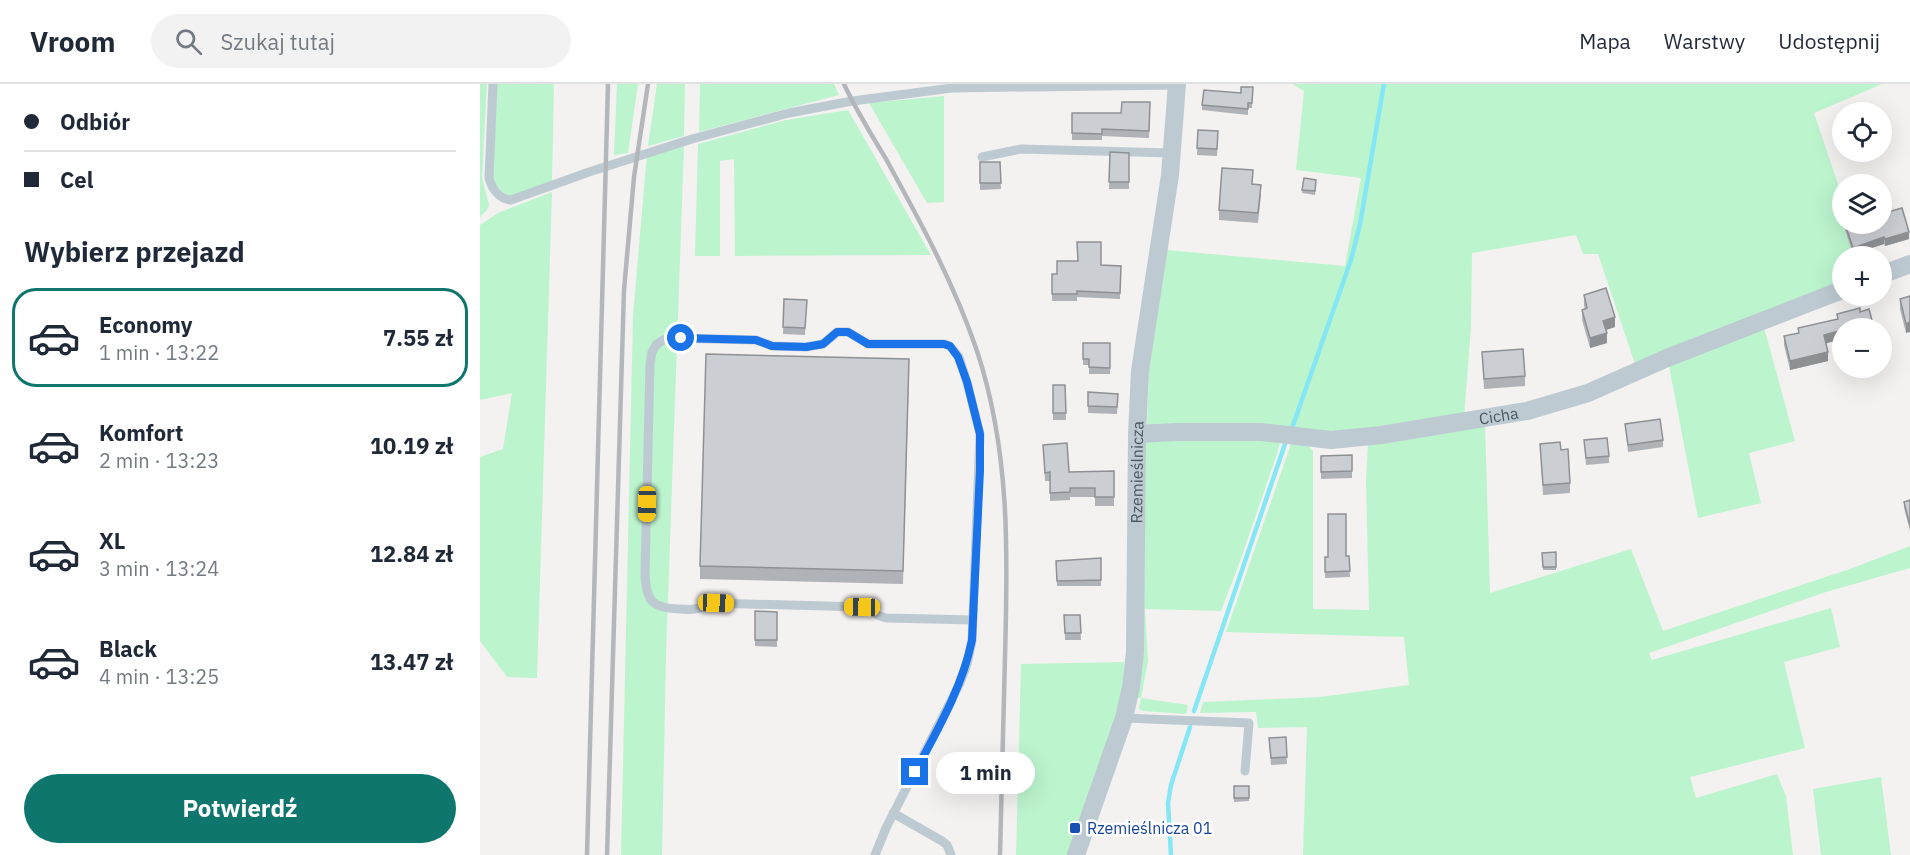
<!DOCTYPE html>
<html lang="pl">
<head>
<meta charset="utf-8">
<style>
  body { margin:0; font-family:"IBM Plex Sans",sans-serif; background:#f2f2f3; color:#1f2937; height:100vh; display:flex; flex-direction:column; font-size:22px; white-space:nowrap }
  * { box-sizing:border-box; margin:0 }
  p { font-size:20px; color:#747a83 }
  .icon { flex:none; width:33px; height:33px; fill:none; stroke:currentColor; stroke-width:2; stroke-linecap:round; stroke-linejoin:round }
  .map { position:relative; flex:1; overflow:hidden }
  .panel { display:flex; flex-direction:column; background:#fff; width:480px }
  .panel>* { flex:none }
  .banner { display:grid; align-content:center; height:132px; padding:0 24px; background:#fff }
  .fabs { position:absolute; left:1352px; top:18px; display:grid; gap:12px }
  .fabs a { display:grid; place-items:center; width:60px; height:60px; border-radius:50%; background:#fff; box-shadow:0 6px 24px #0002; font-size:30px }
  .end { position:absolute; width:27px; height:27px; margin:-14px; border:8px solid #1a73e8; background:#fff; box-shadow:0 0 0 3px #fff }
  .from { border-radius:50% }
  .bubble { position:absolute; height:42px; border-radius:21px; background:#fff; box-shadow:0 6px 24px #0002; font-size:20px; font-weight:700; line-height:42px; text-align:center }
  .car { position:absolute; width:18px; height:36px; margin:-18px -9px; border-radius:8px; box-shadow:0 0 4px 2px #0007; background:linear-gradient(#f5c518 24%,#345 0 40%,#f5c518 0 76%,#345 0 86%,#f5c518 0) }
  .banner b { display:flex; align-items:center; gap:21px; height:57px; font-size:22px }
  .banner b+b { border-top:2px solid #e0e1e3 }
  .banner i { width:15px; height:15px; background:#1f2937 }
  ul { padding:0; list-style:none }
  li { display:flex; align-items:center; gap:18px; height:99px; margin:0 12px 9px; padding:0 12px; border:3px solid transparent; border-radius:24px }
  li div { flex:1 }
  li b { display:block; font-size:22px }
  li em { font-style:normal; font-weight:700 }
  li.current { border-color:#0f766e }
  li>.icon { width:54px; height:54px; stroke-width:1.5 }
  h2 { padding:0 24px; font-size:27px; line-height:72px }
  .button { display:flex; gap:12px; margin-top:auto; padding:12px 24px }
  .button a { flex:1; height:69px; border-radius:36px; background:#0f766e; color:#fff; font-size:24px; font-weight:700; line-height:69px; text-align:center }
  header { display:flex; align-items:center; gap:36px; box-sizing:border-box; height:84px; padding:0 30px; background:#fff; border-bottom:2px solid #e0e1e3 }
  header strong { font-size:28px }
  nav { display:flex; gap:33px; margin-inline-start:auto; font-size:21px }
  .search { width:420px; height:54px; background:#f2f2f3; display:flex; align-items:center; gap:15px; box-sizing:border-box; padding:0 21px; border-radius:33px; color:#747a83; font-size:22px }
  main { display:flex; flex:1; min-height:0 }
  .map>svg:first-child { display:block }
</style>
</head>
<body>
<header>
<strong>Vroom</strong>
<div class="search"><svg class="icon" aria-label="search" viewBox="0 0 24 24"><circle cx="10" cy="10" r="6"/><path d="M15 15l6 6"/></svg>Szukaj tutaj</div>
<nav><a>Mapa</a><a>Warstwy</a><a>Udostępnij</a></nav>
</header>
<main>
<section class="panel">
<div class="banner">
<b><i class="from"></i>Odbiór</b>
<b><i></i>Cel</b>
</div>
<h2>Wybierz przejazd</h2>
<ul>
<li class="current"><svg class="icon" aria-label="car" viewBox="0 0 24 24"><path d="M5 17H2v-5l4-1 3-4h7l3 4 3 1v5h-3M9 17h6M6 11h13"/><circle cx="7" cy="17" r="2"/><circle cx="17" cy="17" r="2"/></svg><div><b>Economy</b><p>1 min · 13:22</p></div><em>7.55 zł</em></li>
<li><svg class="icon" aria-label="car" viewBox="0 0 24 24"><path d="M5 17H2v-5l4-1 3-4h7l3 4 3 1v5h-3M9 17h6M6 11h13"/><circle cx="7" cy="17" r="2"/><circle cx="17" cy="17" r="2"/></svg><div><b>Komfort</b><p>2 min · 13:23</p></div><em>10.19 zł</em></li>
<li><svg class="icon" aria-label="car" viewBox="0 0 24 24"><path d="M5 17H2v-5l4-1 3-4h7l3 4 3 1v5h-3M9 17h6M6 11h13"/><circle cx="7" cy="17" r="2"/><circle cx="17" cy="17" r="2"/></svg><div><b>XL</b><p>3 min · 13:24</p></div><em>12.84 zł</em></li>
<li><svg class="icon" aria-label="car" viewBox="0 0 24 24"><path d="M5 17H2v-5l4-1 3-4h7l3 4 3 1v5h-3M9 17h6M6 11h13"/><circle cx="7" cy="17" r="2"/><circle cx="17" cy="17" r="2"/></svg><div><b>Black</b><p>4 min · 13:25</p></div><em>13.47 zł</em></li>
</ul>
<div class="button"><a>Potwierdź</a></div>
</section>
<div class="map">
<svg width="1430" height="771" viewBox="0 0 1430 771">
  <rect width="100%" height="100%" fill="#f4f1f1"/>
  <!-- green -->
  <path fill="#bcf4ce" d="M0,0H7L2,94L9,121L7,126L0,133Z
    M17,0H74L72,97L31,112C18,108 15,101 12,89Z
    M137,0H158L148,69L134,71Z
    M177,0H205L204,52L168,62Z
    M220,0H354L359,11L219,48Z
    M812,0H1402L1334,29L1362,112V118L1356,122L1374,172H1362V200L1155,280L1118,170H1103L1096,151L992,169L991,242L984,334L888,348L667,342L669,287L686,166L865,182L881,94L816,86L824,7Z
    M464,12V118L447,119L389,19Z
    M368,26L451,171L255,172L254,75L240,77V172H215L218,60L306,36Z
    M204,62L186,572L182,771H141L153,232L166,81L167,73Z
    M72,108L57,594L27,593L0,557V373L23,365L32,309L0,316V141L18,129Z
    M1284,243L1315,357L1269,369L1281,419L1218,434L1189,282Z
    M1005,340L1010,509L1151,465L1183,547L1370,485L1430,462V484L1346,508L1169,569L1172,576L1351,524L1360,563L1304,578L1325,664L1210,693L1216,714L1297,690L1306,712L1313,771H823L827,643L778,644L776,628L720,629L723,618L840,613L929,601L924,553L746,548L812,357L827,360L833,367V525L889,526L886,396L888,359Z
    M801,354L798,367L759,480L741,527L665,525L668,577L661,614L708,621L706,630L663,627L659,625L661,614H655L662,364L667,357Z
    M644,578C643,645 612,709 589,771H536L541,580Z
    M1401,693L1411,771H1341L1333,705Z"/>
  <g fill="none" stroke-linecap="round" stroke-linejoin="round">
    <!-- stream -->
    <path stroke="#85e7f5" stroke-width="4.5" d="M812,344L871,176L880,140L904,0
      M714,627L806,357
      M691,771L688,719L691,701L710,643"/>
    <!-- service -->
    <path stroke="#becad2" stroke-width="9" d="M13,0L9,94C12,105 19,115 31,116L109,88L212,55L309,29L372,17L472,4L697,1
      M502,73L541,65L692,69
      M644,634L769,639L765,687
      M413,729L462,757L467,761L471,771
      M395,771L406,744L480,599L487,580L492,557L500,350L487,298L479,273L470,262L464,260H388L368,248H357L343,260L326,263L292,262L276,256L189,254L183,256L176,261L172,268L170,280L165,490C166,517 172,524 199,525C214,526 217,526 230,519L382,523C391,525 397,533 407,534L493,536"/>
    <!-- minor -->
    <g stroke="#becad2" stroke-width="18">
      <path d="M1401,191L1430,180"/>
      <path id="s1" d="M657,350L697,348H781L851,356L901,351L1047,327L1108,309L1187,274L1362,206"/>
      <path id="s2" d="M596,771L644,634L651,603L655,568L657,350L660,287L690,91L697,0"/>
    </g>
    <!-- rail -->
    <path stroke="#b3b7bc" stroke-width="4.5" d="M364,0C376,26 391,50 406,75C440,137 474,199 497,267C530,367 528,468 525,572C523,638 522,705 520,771
      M107,771L128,0
      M127,771L144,206L154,93L168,0"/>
  </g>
  <!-- wall -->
  <path fill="#afb2b6" d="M773,3L772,24H768V31L722,26V21L761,9Z
    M670,18L669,54L622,52V56H592V29H641Z
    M718,46L738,54L737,72L717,71Z
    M630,68L649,69V105H629Z
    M500,78H520L521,105L500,106Z
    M836,99L835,111L822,109V106Z
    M773,100L781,111L778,139L739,136V126Z
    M1363,140H1401L1429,155L1405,162L1404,160L1373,170Z
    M621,181L641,182L640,215L597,213V217H572V190H577Z
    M1104,211L1135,243L1126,246L1127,259L1110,264L1102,236V226L1105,225L1104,221Z
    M1430,212L1426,249L1420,225V215Z
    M304,215L327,216L325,251L303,250Z
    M1357,230L1362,244L1346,260L1348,277L1310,286L1304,261V252L1318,249V244L1357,235Z
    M603,259H630V290H609V281H603Z
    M1002,268L1045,292V302L1004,305Z
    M429,288L423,500L220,495V482Z
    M573,301H585L586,336H573Z
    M608,308L638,310L637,330L608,329Z
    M1145,340L1183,356V363L1148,368Z
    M1104,356L1129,372V379L1106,381Z
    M1060,360L1081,366L1090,399V409L1063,411Z
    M563,361L589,388L634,387V422H615V413H590V416L570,417V397H565Z
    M872,371V394L841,395V372Z
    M1430,416V447L1424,424V418Z
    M1076,468V486H1063L1062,469Z
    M866,472H869L870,493L845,494V473Z
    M621,474V502H577L576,477Z
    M275,527L297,528V563L275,562Z
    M584,531H600L601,556H585Z
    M806,653L807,680L791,681L789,654Z
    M754,702H769V717L754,718Z"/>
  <!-- shaded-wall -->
  <path fill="#8e9194" d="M1429,148V155L1405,162V155Z
    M1404,153V160L1373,170V164Z
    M1135,233V243L1123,247V237Z
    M1430,238V248L1426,249V240Z
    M1362,246V255L1344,260V251Z
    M1127,249V259L1110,264V254Z
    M1348,268V277L1310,286V277Z"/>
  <!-- building -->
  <path fill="#cbcfd4" stroke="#8e9194" stroke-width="1.5" d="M761,3H773L772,19H768V25L722,21L724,6L761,9Z
    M642,18H670L669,47L622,45V50L592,49V29H641Z
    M718,46L738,47L737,65L717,64Z
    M630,68L649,69V98H629Z
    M500,78H520L521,99H500Z
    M742,84L773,86L772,100L781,101L778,129L739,126Z
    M824,94L836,96L835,107L822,106Z
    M1422,124L1429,148L1405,155L1404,153L1373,164L1365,140H1401V130Z
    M597,158H621V181L641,182L640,209L597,207V210H572V190H577V177H598Z
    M1126,204L1135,233L1123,237L1127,249L1110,254L1102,226L1107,224L1104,211Z
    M1430,212V238L1426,240L1420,215Z
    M304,215L327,216L325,244L303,243Z
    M1380,224V228L1389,225L1394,244H1362V246L1344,251L1348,268L1310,277L1304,252L1319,249L1318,244L1358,235L1357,230Z
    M603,259H630V284L609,283V275H603Z
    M1043,265L1045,292L1004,295L1002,268Z
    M226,270L429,275L423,487L220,482Z
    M573,301H585L586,329H573Z
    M608,308L638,310L637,323L608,322Z
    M1180,335L1183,356L1148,361L1145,340Z
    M1127,354L1129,372L1106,374L1104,356Z
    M1080,358L1081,366L1088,365L1090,399L1063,401L1060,360Z
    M587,359L589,388L634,387V413H615V404H590V408L570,409V388L565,389L563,361Z
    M872,371V387L841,388V372Z
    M1430,416V441L1424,418Z
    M848,430H866V472H869L870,487L845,488V473H848Z
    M1076,468V483H1063L1062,469Z
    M621,474V496L577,497L576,477Z
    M275,527L297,528V556H275Z
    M584,531H600L601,549H585Z
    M806,653L807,673L791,674L789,654Z
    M754,702H769V714H754Z"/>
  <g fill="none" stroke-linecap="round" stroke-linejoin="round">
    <!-- route -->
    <path stroke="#1a73e8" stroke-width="8" d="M201,254L276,256L292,262L326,263L343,260L357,248H368L388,260H464L470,262L478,273L487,298L500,350V386L492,556C482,604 458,645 435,688"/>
  </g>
  <!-- markers -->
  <rect fill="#1a4fb4" stroke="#fff" stroke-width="2" x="589" y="738" width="12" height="12" rx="3"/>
  <g text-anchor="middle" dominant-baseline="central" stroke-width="5" stroke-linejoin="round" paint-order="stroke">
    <!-- street labels -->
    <g font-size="16" fill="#475761" stroke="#fff">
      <text stroke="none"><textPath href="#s1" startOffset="364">Cicha</textPath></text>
      <text stroke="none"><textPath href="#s2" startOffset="392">Rzemieślnicza</textPath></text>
    </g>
    <!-- transit labels -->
    <g font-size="16" fill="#164399" stroke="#fff" text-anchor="start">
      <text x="607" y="744">Rzemieślnicza 01</text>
    </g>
  </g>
</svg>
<div class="fabs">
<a><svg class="icon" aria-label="locate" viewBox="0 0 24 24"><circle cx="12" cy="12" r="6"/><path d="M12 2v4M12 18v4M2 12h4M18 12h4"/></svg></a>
<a><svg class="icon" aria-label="layers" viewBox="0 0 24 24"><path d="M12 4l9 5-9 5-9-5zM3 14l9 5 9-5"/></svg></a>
<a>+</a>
<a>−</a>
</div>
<i class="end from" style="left:201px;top:254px"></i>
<i class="end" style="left:435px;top:688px"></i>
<div class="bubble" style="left:456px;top:668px;width:99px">1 min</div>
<i class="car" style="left:167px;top:420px;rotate:181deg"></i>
<i class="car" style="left:236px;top:519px;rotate:92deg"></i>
<i class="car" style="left:382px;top:523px;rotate:271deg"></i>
</div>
</main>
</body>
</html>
